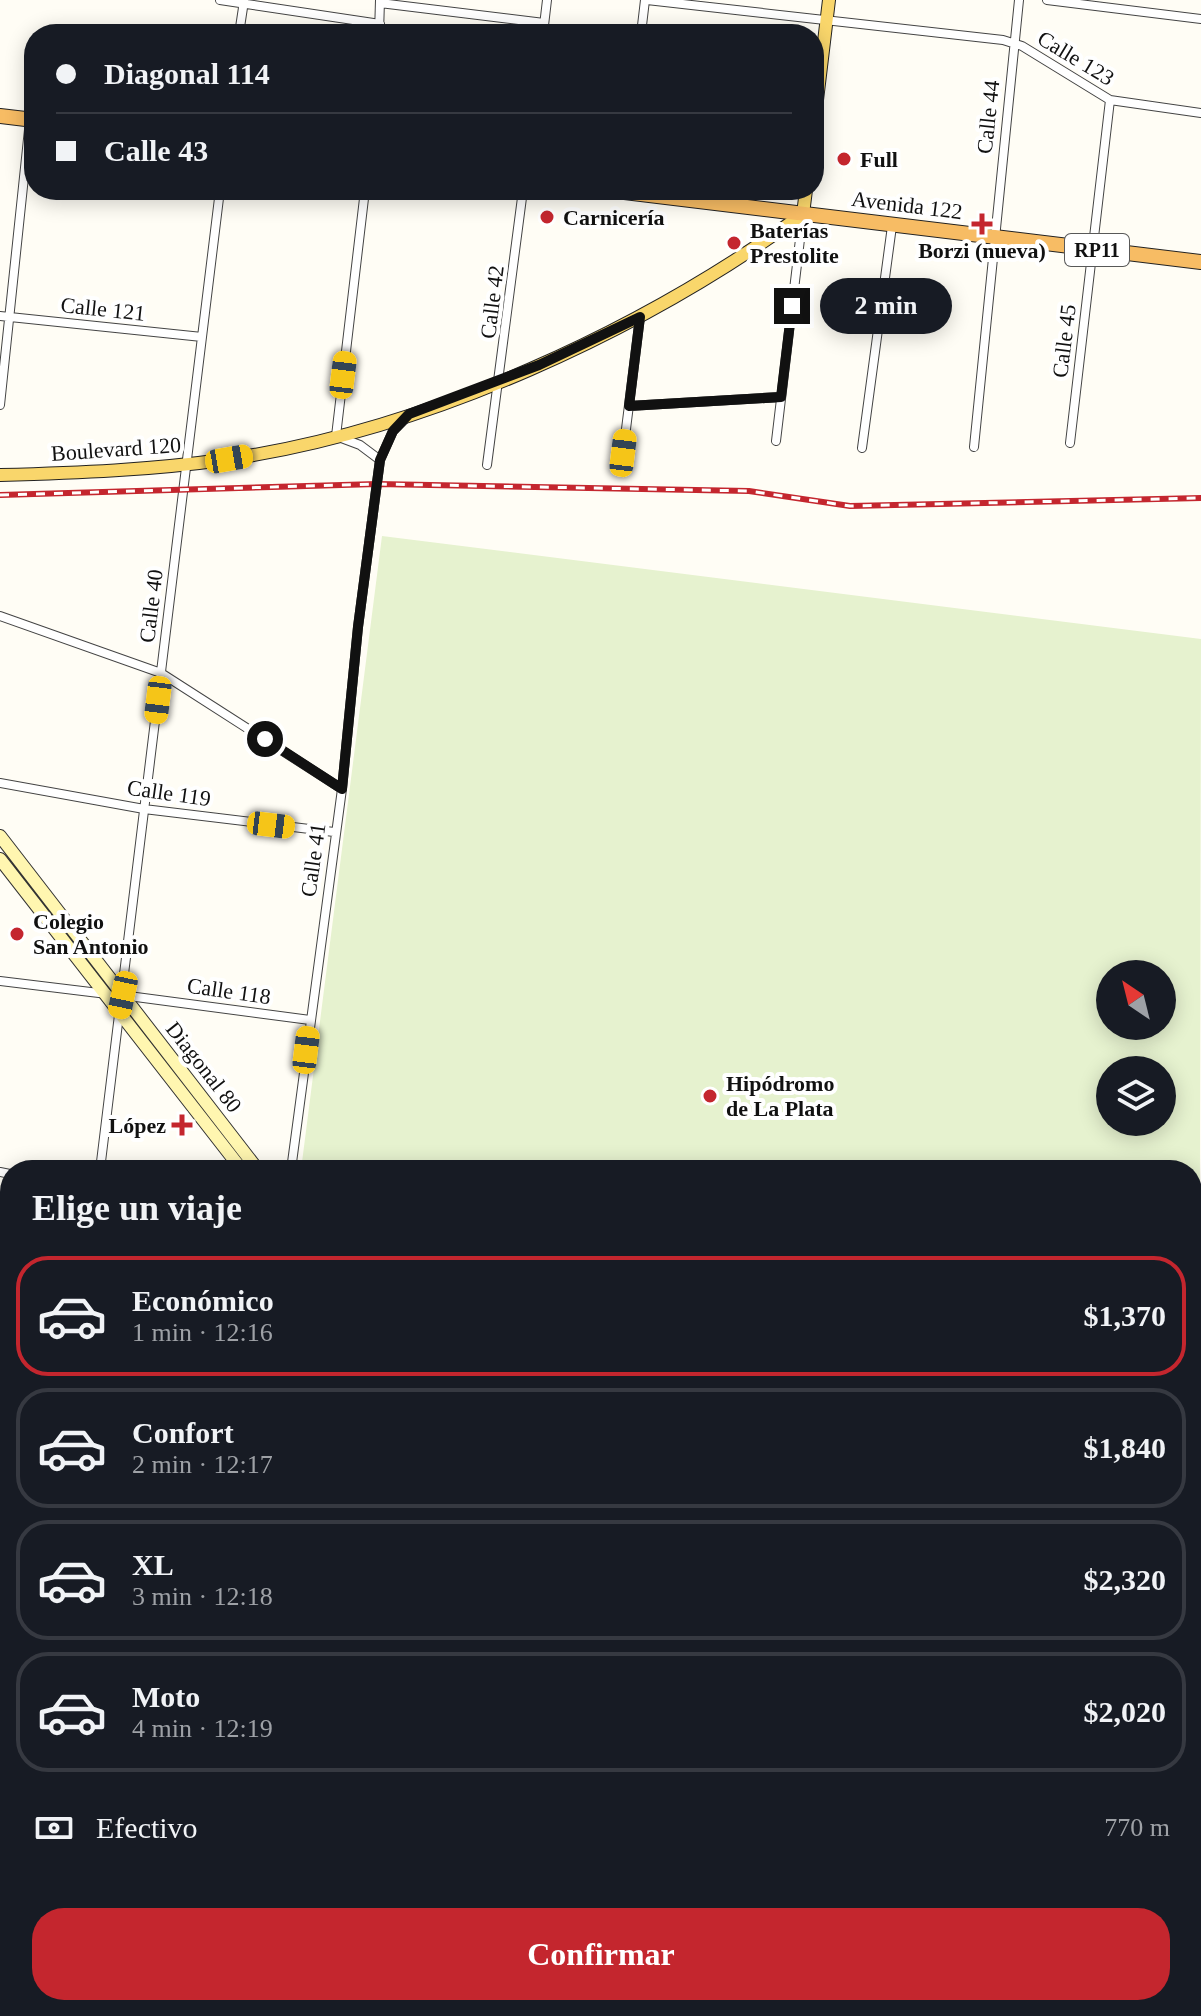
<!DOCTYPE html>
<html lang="es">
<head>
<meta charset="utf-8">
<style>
  body { margin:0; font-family:"Times New Roman",serif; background:#242831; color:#f1f3f6; height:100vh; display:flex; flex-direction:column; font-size:30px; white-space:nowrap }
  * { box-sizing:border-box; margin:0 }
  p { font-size:26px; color:#9ea1a6 }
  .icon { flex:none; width:44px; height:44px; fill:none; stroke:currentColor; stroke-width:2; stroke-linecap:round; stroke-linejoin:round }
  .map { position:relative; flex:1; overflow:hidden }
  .drawer { position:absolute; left:0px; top:1160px; width:1202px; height:856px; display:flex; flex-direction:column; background:#171b24; border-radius:32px 32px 0 0; box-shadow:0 4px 20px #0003 }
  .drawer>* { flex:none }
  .top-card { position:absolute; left:24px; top:24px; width:800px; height:176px; border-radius:32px; box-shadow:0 4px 20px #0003; display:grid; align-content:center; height:176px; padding:0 32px; background:#171b24 }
  .needle { width:52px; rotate:325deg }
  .fabs { position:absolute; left:1096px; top:960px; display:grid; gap:16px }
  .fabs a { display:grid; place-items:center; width:80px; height:80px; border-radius:50%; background:#171b24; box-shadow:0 4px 20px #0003; font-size:40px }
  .end { position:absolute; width:36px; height:36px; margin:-18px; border:10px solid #111; background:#fff; box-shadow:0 0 0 4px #fff }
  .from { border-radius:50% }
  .bubble { position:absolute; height:56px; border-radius:28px; background:#171b24; box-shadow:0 4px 20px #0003; font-size:26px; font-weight:800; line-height:56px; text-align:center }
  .car { position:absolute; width:24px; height:48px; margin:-24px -12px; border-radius:10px; box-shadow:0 0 6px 2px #0007; background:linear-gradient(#f5c518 24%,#345 0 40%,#f5c518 0 76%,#345 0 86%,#f5c518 0) }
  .top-card b { display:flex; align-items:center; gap:28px; height:76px; font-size:30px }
  .top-card b+b { border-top:2px solid #363941 }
  .top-card i { width:20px; height:20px; background:#f1f3f6 }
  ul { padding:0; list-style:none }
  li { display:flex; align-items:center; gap:24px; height:120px; margin:0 16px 12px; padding:0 16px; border:4px solid #363941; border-radius:32px }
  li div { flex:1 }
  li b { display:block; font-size:30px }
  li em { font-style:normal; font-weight:800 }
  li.on { border-color:#c4262e }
  li>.icon { width:72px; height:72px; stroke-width:1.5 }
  h2 { padding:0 32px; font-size:36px; line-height:96px }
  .pay { display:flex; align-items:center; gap:20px; height:88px; padding:0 32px; font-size:30px }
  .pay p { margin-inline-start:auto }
  .action { display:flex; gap:16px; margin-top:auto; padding:16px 32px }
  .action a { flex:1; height:92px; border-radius:32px; background:#c4262e; color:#fff; font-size:32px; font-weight:800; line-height:92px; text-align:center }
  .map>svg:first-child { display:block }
</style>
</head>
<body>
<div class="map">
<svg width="1201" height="2016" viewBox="0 0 1201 2016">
  <rect width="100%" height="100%" fill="#fffdf5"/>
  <!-- pitch -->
  <path fill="#e6f2cf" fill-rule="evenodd" d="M382,536L1201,639L1199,1644L1192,1649V1170H301ZM1162,974V1026H1110V974ZM1110,1070H1162V1122H1110Z"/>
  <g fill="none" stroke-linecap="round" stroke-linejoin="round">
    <defs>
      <path id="minor" d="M220,0L380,24
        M647,0L1003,40L1022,46L1110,100L1201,113
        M1047,0L1201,19
        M380,3L544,23
        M239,34L244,1
        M379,34L380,0
        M543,34L547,0
        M641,34L645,0
        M365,190L336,436L360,445L380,460
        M0,316L202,337
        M0,405L30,120
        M629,406L781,397
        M776,441L803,214
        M1070,443L1110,100
        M974,447L1019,0
        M862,448L892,226
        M623,453L640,317
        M487,465L523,190
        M0,616L161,673L342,789
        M0,783L144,809L334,832
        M0,981L107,994
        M121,995L310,1020
        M100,1170L220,190
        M291,1170L342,789L358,627L380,460L393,431L407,417
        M0,1172L10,1174
        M0,1368L10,1369
        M0,1560L10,1561
        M1192,1773L1201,1717
        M0,1996L10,1920
        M319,2006L401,2016
        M190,2016L191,2006
        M577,2016L578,2006
        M978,2016L979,2006
        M1160,2016L1161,2006"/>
      <path id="tertiary" d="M0,1772L10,1773"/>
      <path id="secondary" d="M0,836L258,1170
        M0,859L242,1170
        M1192,1905L1201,1906
        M1192,1919L1201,1920
        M898,2006L906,2016
        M917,2006L925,2016"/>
      <path id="primary" d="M814,125L829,0
        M0,475C77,473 153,470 229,459C427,430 642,331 803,214L806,190
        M770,2016L771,2006
        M785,2016L786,2006"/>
      <path id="trunk" d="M0,116L34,120
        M608,190L1201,262"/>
    </defs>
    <!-- minor casing -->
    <use href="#minor" stroke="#444" stroke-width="10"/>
    <!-- tertiary casing -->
    <use href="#tertiary" stroke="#444" stroke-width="12"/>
    <!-- secondary casing -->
    <use href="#secondary" stroke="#333" stroke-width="14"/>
    <!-- primary casing -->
    <use href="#primary" stroke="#222" stroke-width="14"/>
    <!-- trunk casing -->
    <use href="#trunk" stroke="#222" stroke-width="16"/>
    <!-- minor -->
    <use href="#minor" stroke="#fff" stroke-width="8"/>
    <!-- tertiary -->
    <use href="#tertiary" stroke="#fff" stroke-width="10"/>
    <!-- secondary -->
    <use href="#secondary" stroke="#fff6b0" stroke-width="12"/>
    <!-- primary -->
    <use href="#primary" stroke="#f9d66b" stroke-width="12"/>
    <!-- trunk -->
    <use href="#trunk" stroke="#f7bc64" stroke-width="14"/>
    <!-- tram -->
    <path stroke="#c4262e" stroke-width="2" d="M1192,1669L1201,1662"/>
    <defs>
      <path id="rail" d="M0,495L377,484L749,491L850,506L1201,498
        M1192,1660L1201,1653
        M0,1766L10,1767"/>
    </defs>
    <!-- rail casing -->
    <use href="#rail" stroke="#c4262e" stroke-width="6"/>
    <!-- rail -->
    <use href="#rail" stroke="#fff" stroke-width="3" stroke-dasharray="9" stroke-linecap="butt"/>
  </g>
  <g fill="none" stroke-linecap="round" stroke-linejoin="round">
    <!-- route -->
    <path stroke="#111" stroke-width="10" d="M265,739L342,789L358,627L380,460L393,431L409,414L539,365L640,317L629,406L781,397L792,306"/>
  </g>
  <!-- markers -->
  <g fill="#c4262e" stroke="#fff" stroke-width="3">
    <circle cx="844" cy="159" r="8"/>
    <circle cx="547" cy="217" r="8"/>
    <path d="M978 212h8v8h8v8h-8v8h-8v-8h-8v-8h8z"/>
    <circle cx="734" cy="243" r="8"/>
    <circle cx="17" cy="934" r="8"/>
    <circle cx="710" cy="1096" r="8"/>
    <path d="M178 1113h8v8h8v8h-8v8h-8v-8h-8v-8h8z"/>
  </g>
  <g text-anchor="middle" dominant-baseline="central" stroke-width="8" stroke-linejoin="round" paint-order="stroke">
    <!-- shield labels -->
    <rect fill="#fff" stroke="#585858" stroke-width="2" x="1065" y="234" width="64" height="32" rx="6"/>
    <g font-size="20" font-weight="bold" fill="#111">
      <text x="1097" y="250">RP11</text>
    </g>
    <!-- street labels -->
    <g font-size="22" fill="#111" stroke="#fff">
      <text transform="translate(1076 58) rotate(31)">Calle 123</text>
      <text transform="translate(988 117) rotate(-84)">Calle 44</text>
      <text transform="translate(907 205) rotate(7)">Avenida 122</text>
      <text transform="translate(492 302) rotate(-83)">Calle 42</text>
      <text transform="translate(103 309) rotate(6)">Calle 121</text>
      <text transform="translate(1064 341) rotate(-83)">Calle 45</text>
      <text transform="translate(116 449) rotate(-4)">Boulevard 120</text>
      <text transform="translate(151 606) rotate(-83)">Calle 40</text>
      <text transform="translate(169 793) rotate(8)">Calle 119</text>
      <text transform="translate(313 860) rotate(-82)">Calle 41</text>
      <text transform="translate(229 991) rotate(8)">Calle 118</text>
      <text transform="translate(204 1067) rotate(52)">Diagonal 80</text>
    </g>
    <!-- poi labels -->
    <g font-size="22" font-weight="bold" fill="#111" stroke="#fff" text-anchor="start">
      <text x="860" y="159">Full</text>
      <text x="563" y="217">Carnicería</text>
      <text x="750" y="230">Baterías<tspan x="750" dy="25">Prestolite</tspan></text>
      <text x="982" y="250" text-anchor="middle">Borzi (nueva)</text>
      <text x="33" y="921">Colegio<tspan x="33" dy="25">San Antonio</tspan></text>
      <text x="726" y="1083">Hipódromo<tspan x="726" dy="25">de La Plata</tspan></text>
      <text x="166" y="1125" text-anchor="end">López</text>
    </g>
  </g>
</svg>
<div class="fabs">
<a><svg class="needle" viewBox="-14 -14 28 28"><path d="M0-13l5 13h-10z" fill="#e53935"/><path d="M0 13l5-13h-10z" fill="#9ea1a6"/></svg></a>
<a><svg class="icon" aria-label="layers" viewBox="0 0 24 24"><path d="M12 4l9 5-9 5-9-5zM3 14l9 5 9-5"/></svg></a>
</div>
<i class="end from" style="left:265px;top:739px"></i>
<i class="end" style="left:792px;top:306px"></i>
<div class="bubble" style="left:820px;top:278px;width:132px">2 min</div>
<i class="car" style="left:343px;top:375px;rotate:7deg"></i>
<i class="car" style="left:623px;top:453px;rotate:7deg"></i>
<i class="car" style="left:229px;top:459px;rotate:80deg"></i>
<i class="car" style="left:158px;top:700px;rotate:187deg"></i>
<i class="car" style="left:271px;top:825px;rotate:97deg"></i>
<i class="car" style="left:123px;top:995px;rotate:192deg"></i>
<i class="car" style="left:306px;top:1050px;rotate:7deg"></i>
<div class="top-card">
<b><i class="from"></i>Diagonal 114</b>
<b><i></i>Calle 43</b>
</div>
<section class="drawer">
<h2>Elige un viaje</h2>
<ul>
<li class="on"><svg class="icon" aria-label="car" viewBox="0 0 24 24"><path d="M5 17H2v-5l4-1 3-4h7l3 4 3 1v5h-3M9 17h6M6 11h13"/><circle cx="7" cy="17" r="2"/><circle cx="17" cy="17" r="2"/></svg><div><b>Económico</b><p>1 min · 12:16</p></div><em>$1,370</em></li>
<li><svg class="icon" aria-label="car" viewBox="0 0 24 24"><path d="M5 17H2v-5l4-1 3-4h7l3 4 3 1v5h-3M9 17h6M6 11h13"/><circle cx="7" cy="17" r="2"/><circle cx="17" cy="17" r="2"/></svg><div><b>Confort</b><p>2 min · 12:17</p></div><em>$1,840</em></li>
<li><svg class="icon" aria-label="car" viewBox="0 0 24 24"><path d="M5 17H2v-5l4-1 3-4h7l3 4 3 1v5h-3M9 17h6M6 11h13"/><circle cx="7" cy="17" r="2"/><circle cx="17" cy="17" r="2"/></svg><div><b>XL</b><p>3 min · 12:18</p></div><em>$2,320</em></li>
<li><svg class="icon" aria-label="car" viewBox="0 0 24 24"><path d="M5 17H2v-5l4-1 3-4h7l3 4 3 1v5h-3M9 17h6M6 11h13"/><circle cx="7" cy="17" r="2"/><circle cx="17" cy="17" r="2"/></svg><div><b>Moto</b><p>4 min · 12:19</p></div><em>$2,020</em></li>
</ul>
<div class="pay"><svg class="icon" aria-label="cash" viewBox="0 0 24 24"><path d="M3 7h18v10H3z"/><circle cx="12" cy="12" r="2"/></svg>Efectivo<p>770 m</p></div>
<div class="action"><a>Confirmar</a></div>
</section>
</div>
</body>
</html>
